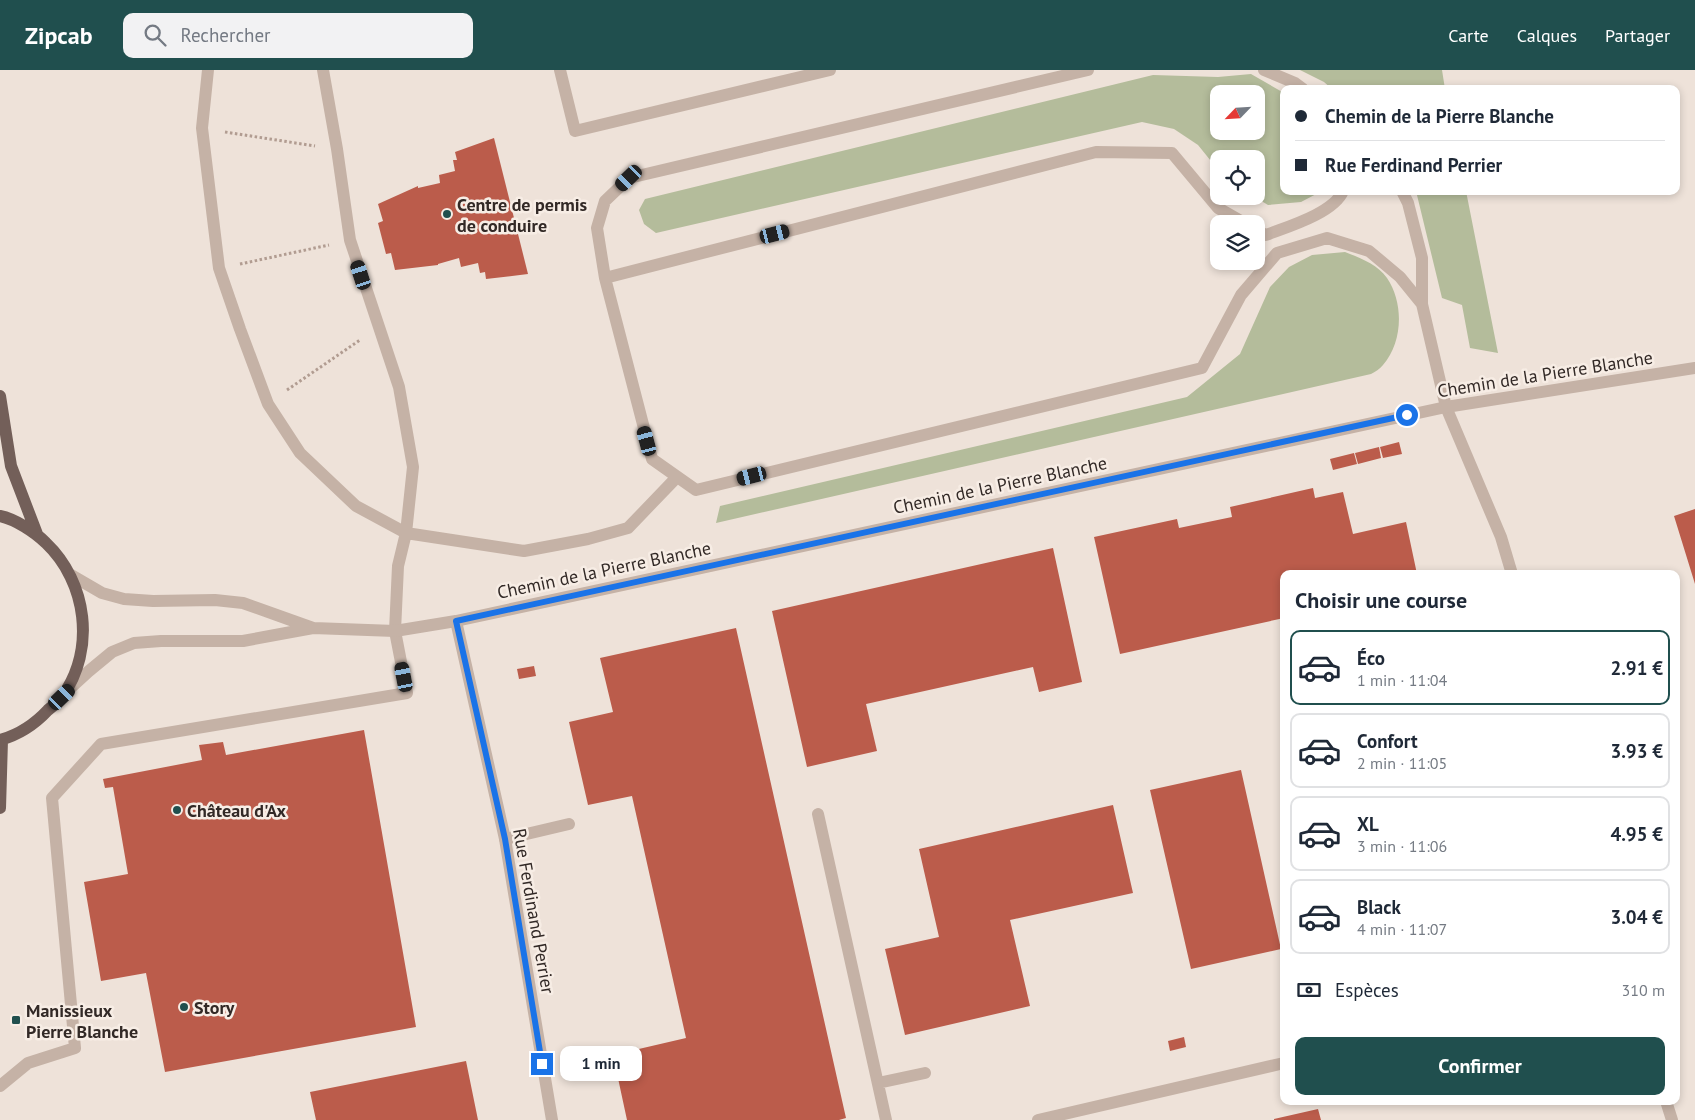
<!DOCTYPE html>
<html lang="fr">
<head>
<meta charset="utf-8">
<style>
  body { margin:0; font-family:"PT Sans",sans-serif; background:#f2f2f3; color:#1f2937; height:100vh; display:flex; flex-direction:column; font-size:19px; white-space:nowrap }
  * { box-sizing:border-box; margin:0 }
  p { font-size:16px; color:#747a83 }
  .icon { flex:none; width:28px; height:28px; fill:none; stroke:currentColor; stroke-width:2; stroke-linecap:round; stroke-linejoin:round }
  .map { position:relative; flex:1; overflow:hidden }
  .details { position:absolute; left:1280px; top:500px; width:400px; height:535px; display:flex; flex-direction:column; background:#fff; border-radius:10px; box-shadow:0 2px 8px #0003 }
  .details>* { flex:none }
  .guide { position:absolute; left:1280px; top:15px; width:400px; height:110px; border-radius:10px; box-shadow:0 2px 8px #0003; display:grid; align-content:center; height:110px; padding:0 15px; background:#fff }
  .needle { width:32px; rotate:245deg }
  .fabs { position:absolute; left:1210px; top:15px; display:grid; gap:10px }
  .fabs a { display:grid; place-items:center; width:55px; height:55px; border-radius:10px; background:#fff; box-shadow:0 2px 8px #0003; font-size:25px }
  .end { position:absolute; width:22px; height:22px; margin:-11px; border:6px solid #1a73e8; background:#fff; box-shadow:0 0 0 2px #fff }
  .from { border-radius:50% }
  .bubble { position:absolute; height:35px; border-radius:10px; background:#fff; box-shadow:0 2px 8px #0003; font-size:16px; font-weight:600; line-height:35px; text-align:center }
  .car { position:absolute; width:15px; height:30px; margin:-15px -8px; border-radius:6px; box-shadow:0 0 4px 1px #0007; background:linear-gradient(#222 24%,#8ab4d8 0 40%,#222 0 76%,#8ab4d8 0 86%,#222 0) }
  .guide b { display:flex; align-items:center; gap:18px; height:48px; font-size:19px }
  .guide b+b { border-top:1px solid #e0e1e3 }
  .guide i { width:12px; height:12px; background:#1f2937 }
  ul { padding:0; list-style:none }
  li { display:flex; align-items:center; gap:15px; height:75px; margin:0 10px 8px; padding:0 5px; border:2px solid #e0e1e3; border-radius:10px }
  li div { flex:1 }
  li b { display:block; font-size:19px }
  li em { font-style:normal; font-weight:600 }
  li.selected { border-color:#204f4e }
  li>.icon { width:45px; height:45px; stroke-width:1.5 }
  h2 { padding:0 15px; font-size:22px; line-height:60px }
  .pay { display:flex; align-items:center; gap:12px; height:55px; padding:0 15px; font-size:19px }
  .pay p { margin-inline-start:auto }
  .cta { display:flex; gap:10px; margin-top:auto; padding:10px 15px }
  .cta a { flex:1; height:58px; border-radius:10px; background:#204f4e; color:#fff; font-size:20px; font-weight:600; line-height:58px; text-align:center }
  header { display:flex; align-items:center; gap:30px; box-sizing:border-box; height:70px; padding:0 25px; background:#204f4e; color:#fff }
  header strong { font-size:24px }
  nav { display:flex; gap:28px; margin-inline-start:auto; font-size:18px }
  .search { width:350px; height:45px; background:#f2f2f3; display:flex; align-items:center; gap:12px; box-sizing:border-box; padding:0 18px; border-radius:10px; color:#747a83; font-size:19px }
  .map>svg:first-child { display:block }
</style>
</head>
<body>
<header>
<strong>Zipcab</strong>
<div class="search"><svg class="icon" aria-label="search" viewBox="0 0 24 24"><circle cx="10" cy="10" r="6"/><path d="M15 15l6 6"/></svg>Rechercher</div>
<nav><a>Carte</a><a>Calques</a><a>Partager</a></nav>
</header>
<div class="map">
<svg width="1695" height="1050" viewBox="0 0 1695 1050">
  <rect width="100%" height="100%" fill="#eee2d9"/>
  <!-- green -->
  <path fill="#b4bc9b" fill-rule="evenodd" d="M1300,0H1442L1445,19H1332L1324,12Z
    M1251,4L1284,23V121H1322L1301,132L1268,135L1253,126H1256V89H1219V101L1198,75L1174,59L1142,52L656,163L644,154L639,140L645,129L1153,5L1218,7ZM1219,24H1256V61H1219Z
    M1416,121H1466L1498,283L1470,278L1462,235L1442,228Z
    M1345,182C1360,188 1377,194 1387,208C1404,233 1403,272 1383,295C1380,299 1375,302 1371,304L716,453L720,436L1187,327L1240,284L1270,217L1289,197L1312,185Z"/>
  <!-- building -->
  <path fill="#bb5c4b" d="M494,68L528,204L486,209L485,202L480,203L478,193L461,197L459,188L438,194V195L395,200L391,183L386,184L378,153L383,151L378,134L418,116V118L440,113L439,105L455,101L453,90H457L455,82Z
    M1399,372L1402,384L1383,388L1380,377Z
    M1379,377L1381,388L1358,394L1355,383Z
    M1354,383L1357,394L1333,400L1330,389Z
    M1313,418L1315,428L1343,422L1353,464L1406,452L1417,504H1284V548L1120,584L1094,467L1177,449L1179,458L1232,447L1230,437Z
    M1695,439V514L1674,446Z
    M1053,478L1082,612L1039,622L1033,597L866,634L877,681L807,697L772,541Z
    M736,558L846,1048L839,1050H627L613,985L686,968L632,726L588,735L569,652L613,642L600,588Z
    M534,596L536,606L519,609L517,599Z
    M364,660L416,957L165,1002L146,903L101,911L84,812L128,804L113,717L105,718L103,709L202,690L199,675L223,672L226,685Z
    M1241,700L1281,879L1191,899L1150,720Z
    M1113,735L1133,823L1010,850L1030,936L905,965L885,879L939,867L919,779Z
    M1184,967L1186,977L1170,981L1168,971Z
    M466,991L478,1050H316L310,1022Z
    M1318,1039L1321,1050H1274V1049Z"/>
  <g fill="none" stroke-linecap="round" stroke-linejoin="round">
    <!-- path -->
    <path stroke="#b19c91" stroke-width="3" stroke-dasharray="2.5 2.5" stroke-linecap="butt" d="M225,62L315,76
      M240,194L329,175
      M287,320L360,270"/>
    <!-- service -->
    <path stroke="#c5b2a6" stroke-width="12" d="M208,0L202,58L219,198L240,259L268,334L300,383L356,436L406,463L524,481L588,469L628,458L677,407
      M560,0L575,61L830,0
      M1088,0L629,108L605,131L597,158L605,208L652,389L696,420L1202,298L1241,225L1277,183L1327,168L1369,181L1400,207L1422,234
      M1264,0L1295,13L1303,19
      M1402,121L1408,133L1422,188V234L1446,337L1501,467L1512,504
      M1256,160L1266,165C1287,157 1334,143 1343,121
      M605,208L1096,82L1172,83L1218,138L1246,154
      M818,744L886,1050
      M505,769L569,754
      M878,1013L925,1003
      M0,1016L28,993L75,978L52,728L101,674L407,623L395,561L398,496L406,463L413,397L399,317L350,170L337,79L323,0
      M1666,1031L1672,1050
      M1038,1050L1284,993"/>
    <!-- minor -->
    <path stroke="#c5b2a6" stroke-width="12" d="M71,505L102,523L124,529L153,531L215,530L243,533L313,558L395,561L456,551L1446,337L1695,298
      M456,551L505,769L552,1050
      M66,622L89,601L112,582L134,573L161,571H243L313,558"/>
    <!-- primary -->
    <path stroke="#735f59" stroke-width="12" d="M0,326L11,396L37,464
      M0,446C15,449 35,462 46,473C87,512 96,579 62,627C58,632 53,636 48,640C35,654 18,665 0,670
      M0,738L2,670"/>
  </g>
  <g fill="none" stroke-linecap="round" stroke-linejoin="round">
    <!-- route -->
    <path stroke="#1a73e8" stroke-width="6" d="M542,994L505,769L456,551L1407,345"/>
  </g>
  <!-- markers -->
  <g fill="#204f4e" stroke="#f7ede5" stroke-width="2">
    <circle cx="447" cy="144" r="5"/>
    <circle cx="177" cy="740" r="5"/>
    <circle cx="184" cy="937" r="5"/>
    <rect x="11" y="945" width="10" height="10" rx="2.5"/>
  </g>
  <g text-anchor="middle" dominant-baseline="central" stroke-width="5" stroke-linejoin="round" paint-order="stroke">
    <!-- poi labels -->
    <g font-size="18" font-weight="bold" fill="#322926" stroke="#f7ede5" text-anchor="start">
      <text x="457" y="134">Centre de permis<tspan x="457" dy="21">de conduire</tspan></text>
      <text x="187" y="740">Château d'Ax</text>
      <text x="194" y="937">Story</text>
      <text x="26" y="940">Manissieux<tspan x="26" dy="21">Pierre Blanche</tspan></text>
    </g>
    <!-- street labels -->
    <g font-size="18" fill="#322926" stroke="#f7ede5">
      <text transform="translate(1545 304) rotate(-9)">Chemin de la Pierre Blanche</text>
      <text transform="translate(1000 415) rotate(-12)">Chemin de la Pierre Blanche</text>
      <text transform="translate(604 500) rotate(-12)">Chemin de la Pierre Blanche</text>
      <text transform="translate(534 841) rotate(80)">Rue Ferdinand Perrier</text>
    </g>
  </g>
</svg>
<div class="fabs">
<a><svg class="needle" viewBox="-14 -14 28 28"><path d="M0-13l5 13h-10z" fill="#e53935"/><path d="M0 13l5-13h-10z" fill="#747a83"/></svg></a>
<a><svg class="icon" aria-label="locate" viewBox="0 0 24 24"><circle cx="12" cy="12" r="6"/><path d="M12 2v4M12 18v4M2 12h4M18 12h4"/></svg></a>
<a><svg class="icon" aria-label="layers" viewBox="0 0 24 24"><path d="M12 4l9 5-9 5-9-5zM3 14l9 5 9-5"/></svg></a>
</div>
<i class="end from" style="left:1407px;top:345px"></i>
<i class="end" style="left:542px;top:994px"></i>
<div class="bubble" style="left:560px;top:976px;width:82px">1 min</div>
<i class="car" style="left:629px;top:108px;rotate:226deg"></i>
<i class="car" style="left:775px;top:164px;rotate:76deg"></i>
<i class="car" style="left:361px;top:205px;rotate:342deg"></i>
<i class="car" style="left:647px;top:371px;rotate:345deg"></i>
<i class="car" style="left:752px;top:406px;rotate:256deg"></i>
<i class="car" style="left:404px;top:607px;rotate:349deg"></i>
<i class="car" style="left:62px;top:627px;rotate:46deg"></i>
<div class="guide">
<b><i class="from"></i>Chemin de la Pierre Blanche</b>
<b><i></i>Rue Ferdinand Perrier</b>
</div>
<section class="details">
<h2>Choisir une course</h2>
<ul>
<li class="selected"><svg class="icon" aria-label="car" viewBox="0 0 24 24"><path d="M5 17H2v-5l4-1 3-4h7l3 4 3 1v5h-3M9 17h6M6 11h13"/><circle cx="7" cy="17" r="2"/><circle cx="17" cy="17" r="2"/></svg><div><b>Éco</b><p>1 min · 11:04</p></div><em>2.91 €</em></li>
<li><svg class="icon" aria-label="car" viewBox="0 0 24 24"><path d="M5 17H2v-5l4-1 3-4h7l3 4 3 1v5h-3M9 17h6M6 11h13"/><circle cx="7" cy="17" r="2"/><circle cx="17" cy="17" r="2"/></svg><div><b>Confort</b><p>2 min · 11:05</p></div><em>3.93 €</em></li>
<li><svg class="icon" aria-label="car" viewBox="0 0 24 24"><path d="M5 17H2v-5l4-1 3-4h7l3 4 3 1v5h-3M9 17h6M6 11h13"/><circle cx="7" cy="17" r="2"/><circle cx="17" cy="17" r="2"/></svg><div><b>XL</b><p>3 min · 11:06</p></div><em>4.95 €</em></li>
<li><svg class="icon" aria-label="car" viewBox="0 0 24 24"><path d="M5 17H2v-5l4-1 3-4h7l3 4 3 1v5h-3M9 17h6M6 11h13"/><circle cx="7" cy="17" r="2"/><circle cx="17" cy="17" r="2"/></svg><div><b>Black</b><p>4 min · 11:07</p></div><em>3.04 €</em></li>
</ul>
<div class="pay"><svg class="icon" aria-label="cash" viewBox="0 0 24 24"><path d="M3 7h18v10H3z"/><circle cx="12" cy="12" r="2"/></svg>Espèces<p>310 m</p></div>
<div class="cta"><a>Confirmer</a></div>
</section>
</div>
</body>
</html>
